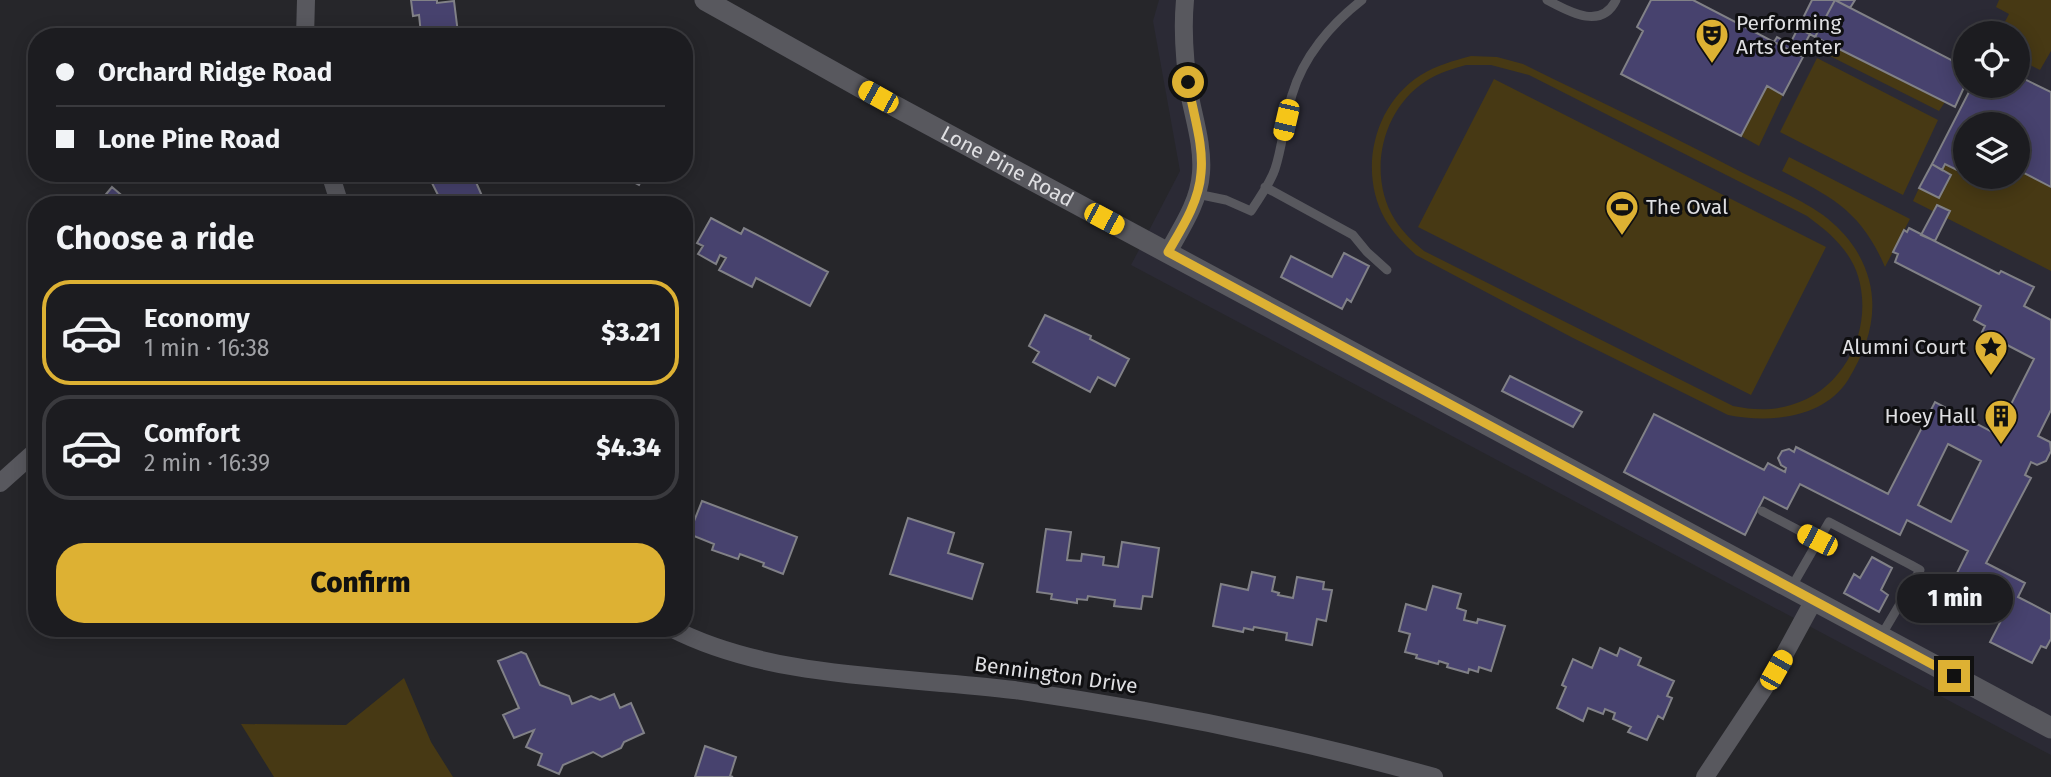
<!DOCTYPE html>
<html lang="en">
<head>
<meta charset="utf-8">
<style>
  body { margin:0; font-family:"Fira Sans",sans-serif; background:#252529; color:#f1f3f6; height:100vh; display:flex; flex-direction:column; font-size:26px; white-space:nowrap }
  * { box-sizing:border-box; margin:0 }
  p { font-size:23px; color:#a0a1a5 }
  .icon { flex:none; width:38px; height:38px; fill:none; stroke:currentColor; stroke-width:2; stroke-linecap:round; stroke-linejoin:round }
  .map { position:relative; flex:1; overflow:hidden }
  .panel { position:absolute; left:28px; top:196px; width:665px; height:441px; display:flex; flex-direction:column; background:#1c1c20; border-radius:28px; box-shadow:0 4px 18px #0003,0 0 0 2px #3a3a3e }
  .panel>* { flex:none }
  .banner { position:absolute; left:28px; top:28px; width:665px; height:154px; border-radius:28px; box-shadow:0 4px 18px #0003,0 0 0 2px #3a3a3e; display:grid; align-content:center; height:154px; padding:0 28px; background:#1c1c20 }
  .fabs { position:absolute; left:1953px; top:21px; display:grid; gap:14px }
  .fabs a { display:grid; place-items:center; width:77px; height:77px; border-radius:50%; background:#1c1c20; box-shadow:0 4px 18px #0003,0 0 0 2px #3a3a3e; font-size:35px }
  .end { position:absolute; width:32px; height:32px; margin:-16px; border:9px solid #ddb133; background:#111; box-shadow:0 0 0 4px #111 }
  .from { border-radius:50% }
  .bubble { position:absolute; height:49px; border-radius:24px; background:#1c1c20; box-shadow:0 4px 18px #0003,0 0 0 2px #3a3a3e; font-size:23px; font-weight:800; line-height:49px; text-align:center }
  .car { position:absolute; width:21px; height:42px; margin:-21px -10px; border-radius:9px; box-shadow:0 0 5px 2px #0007; background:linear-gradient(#f5c518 24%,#345 0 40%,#f5c518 0 76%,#345 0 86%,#f5c518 0) }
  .banner b { display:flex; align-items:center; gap:24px; height:66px; font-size:26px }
  .banner b+b { border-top:2px solid #3a3a3e }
  .banner i { width:18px; height:18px; background:#f1f3f6 }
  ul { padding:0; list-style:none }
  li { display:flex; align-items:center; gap:21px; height:105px; margin:0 14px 10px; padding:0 14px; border:4px solid #3a3a3e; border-radius:28px }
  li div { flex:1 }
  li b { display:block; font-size:26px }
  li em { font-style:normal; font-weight:800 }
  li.on { border-color:#ddb133 }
  li>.icon { width:63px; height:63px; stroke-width:1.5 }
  h2 { padding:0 28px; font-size:32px; line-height:84px }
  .button { display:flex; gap:14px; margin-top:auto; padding:14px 28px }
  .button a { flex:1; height:80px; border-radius:28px; background:#ddb133; color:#111; font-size:28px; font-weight:800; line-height:80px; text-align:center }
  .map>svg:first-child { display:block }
</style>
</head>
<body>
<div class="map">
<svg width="2051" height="777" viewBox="0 0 2051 777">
  <rect width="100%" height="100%" fill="#26262a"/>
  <!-- built -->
  <path fill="#2b2a35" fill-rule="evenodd" d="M1159,0H2051V755L1131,265L1180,171L1153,21ZM1965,33H2018V86H1965ZM1965,124H2018V177H1965Z"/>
  <!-- green -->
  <path fill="#473914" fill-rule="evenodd" d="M1999,0H2051V51L2040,70L2018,59V33H1999L2009,14L1996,7Z
    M1821,39L1945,102L1939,111L1816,49Z
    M1471,56L1497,57L1523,64C1596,100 1671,135 1743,173C1769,186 1799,198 1823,215C1835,224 1848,237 1856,250C1883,294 1874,338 1848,380C1823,419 1769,423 1728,415L1573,338L1416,255C1404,244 1393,233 1385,219C1358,171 1374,104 1421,75C1437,65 1453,61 1471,56ZM1466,65H1491L1529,75L1807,216C1829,232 1850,250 1858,276C1874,328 1845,390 1791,405C1771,411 1753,410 1733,406L1424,251C1413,242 1403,232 1395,220C1367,175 1381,110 1426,81C1438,73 1452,69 1466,65Z
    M1817,58L1938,120L1903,195L1780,132Z
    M1494,79L1826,247L1751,395L1418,227Z
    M1767,86L1783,95L1759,146L1741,136Z
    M1789,157L1910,219L1885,267C1861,211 1833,198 1782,171Z
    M1945,164L1965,174V177L1975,179L1977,177H2018V170L2051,187V271L1913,201L1919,188L1939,198L1951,175L1942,170Z
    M404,678L431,742L453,777H274L241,724L346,725Z"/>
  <!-- building -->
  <path fill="#47426e" stroke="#818187" stroke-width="2" fill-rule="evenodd" d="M411,0H437V3L454,1L458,33L445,34L446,37H403L421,34L419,15L413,16Z
    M1651,0H1693L1803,57L1783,95L1767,86L1741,136L1621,74L1643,31L1637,27Z
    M1812,0H1855L1850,8L1835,0L1815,37L1798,28Z
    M1835,0L1965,67V85L1955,107L1815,37Z
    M1798,28L1810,34L1799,55L1774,42L1777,37L1790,44Z
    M2018,76L2051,92V187L2018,170V124H1965V174L1945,164L1942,170L1932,164L1972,86H2018Z
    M1932,164L1951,175L1939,198L1919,188Z
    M427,173H472L486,205H443Z
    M616,173H645L639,185Z
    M112,187L133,205H97Z
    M1937,205L1950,211L1935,241L1921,235Z
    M711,218L741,234L744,228L828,272L810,306L756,278L752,287L719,270L726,258L720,255L716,264L698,254L703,246L697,243Z
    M1909,228L1999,274L2001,271L2034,287L2024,306L2051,320V410L2038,436L2050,442L2051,451L2046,461L2037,465L2031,462L2025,475L2031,478L1986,563L2025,583L2018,597L2051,614V639L2046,648L2041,646L2032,663L1990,642L2007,609L1953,581L1968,551L1907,520L1900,535L1800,484L1787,509L1764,497L1745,535L1624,472L1654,414L1764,470L1768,463L1785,472L1786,468L1781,465L1778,458L1782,451L1789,449L1794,452L1796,447L1888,494L1935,402L1996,434L2034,359L1982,332L1985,326L1974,320L1981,306L1895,262L1898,254L1893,252L1904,230L1907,232ZM1948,444L1981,461L1951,522L1918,505Z
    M1344,253L1369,266L1351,302L1347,299L1342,309L1281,277L1291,256L1332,277Z
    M1045,315L1091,336L1090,339L1129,359L1115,386L1098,377L1090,392L1033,362L1039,352L1029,346Z
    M1510,376L1582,412L1573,427L1502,391Z
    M702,501L797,537L783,574L763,566L764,563L740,554L738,559L712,550L714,544L689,534Z
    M908,518L954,533L948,553L983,564L972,599L890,574Z
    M1046,529L1071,532L1067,560L1081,561L1082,554L1104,557L1103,565L1118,567L1122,542L1159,548L1152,597L1143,596L1141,609L1114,606L1115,600L1088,596L1087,600L1077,599V603L1051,599L1052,594L1037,592Z
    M1872,557L1892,568L1881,590L1888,595L1879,612L1844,593L1854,574L1860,578Z
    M1252,572L1275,577L1272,591L1279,593L1278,595L1293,598L1297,577L1324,582L1323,589L1332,590L1326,621L1317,619L1312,645L1286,640L1287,633L1254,627L1253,630L1244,628L1243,632L1213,626L1221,584L1248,590Z
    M1433,586L1461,594L1457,608L1466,611L1464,620L1477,623L1478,619L1505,626L1491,671L1479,667L1478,672L1469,669L1468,673L1447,667L1448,664L1439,661L1438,664L1416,658L1417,655L1405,652L1410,634L1399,631L1406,604L1426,610Z
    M1600,648L1617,656L1620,648L1641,658L1638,665L1674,681L1667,696L1672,698L1663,719L1658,716L1647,740L1628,732L1631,727L1613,719L1615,713L1605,709L1603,714L1588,708L1583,721L1557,708L1566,687L1562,685L1573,659L1592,668Z
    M521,652L526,654L540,685L569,696L572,704L591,696L600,700L614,694L620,708L631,703L644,733L624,742L621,748L602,757L593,752L563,765L559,774L538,765L542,754L526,747L534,730L514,738L503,715L519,708L498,661Z
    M705,746L736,757L730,776L733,777H695Z"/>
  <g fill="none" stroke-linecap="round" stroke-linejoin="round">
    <!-- service -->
    <path stroke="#58585e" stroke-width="9" d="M1547,0C1568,11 1601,31 1616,0
      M1265,187L1353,235L1367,252L1387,270
      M1197,194L1226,200L1251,211C1259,198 1270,184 1275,169C1283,145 1284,119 1292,95C1303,57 1331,24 1362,0
      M1762,511L1817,540
      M1791,588L1829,522L1911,565L1920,570L1881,636"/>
    <!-- minor -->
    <path stroke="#58585e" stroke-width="18" d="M305,37L306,0
      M330,173L340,205
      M1168,252C1182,227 1199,202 1201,173C1203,147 1195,122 1190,97C1185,66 1182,32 1185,0
      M0,483L37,450
      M671,628C772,680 903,676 1014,690C1156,710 1295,738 1434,777
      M1705,777L1776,670L1814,600"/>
    <!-- tertiary -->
    <path stroke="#58585e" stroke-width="21" id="s1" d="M705,0L878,97L2051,728"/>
  </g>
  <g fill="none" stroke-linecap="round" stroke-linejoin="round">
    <!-- route -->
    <path stroke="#ddb133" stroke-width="9" d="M1188,82C1192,111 1204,143 1201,173C1199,202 1182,228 1168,252L1954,676"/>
  </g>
  <!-- icons -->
  <defs>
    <symbol id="theatre-pin" viewBox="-11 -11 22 30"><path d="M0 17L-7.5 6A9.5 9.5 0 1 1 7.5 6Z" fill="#ddb133" stroke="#0f0f11"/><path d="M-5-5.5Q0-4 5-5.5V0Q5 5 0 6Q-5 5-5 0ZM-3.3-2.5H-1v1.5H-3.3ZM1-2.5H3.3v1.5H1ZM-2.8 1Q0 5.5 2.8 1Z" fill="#111"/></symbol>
    <symbol id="stadium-pin" viewBox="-11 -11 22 30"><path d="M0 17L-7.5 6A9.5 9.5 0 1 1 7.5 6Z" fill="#ddb133" stroke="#0f0f11"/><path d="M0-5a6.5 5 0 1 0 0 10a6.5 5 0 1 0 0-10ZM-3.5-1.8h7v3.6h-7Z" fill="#111"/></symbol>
    <symbol id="sight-pin" viewBox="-11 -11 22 30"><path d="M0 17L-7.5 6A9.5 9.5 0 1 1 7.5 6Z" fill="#ddb133" stroke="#0f0f11"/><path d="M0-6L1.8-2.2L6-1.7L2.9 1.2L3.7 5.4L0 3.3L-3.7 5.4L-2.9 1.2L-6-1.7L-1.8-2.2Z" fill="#111"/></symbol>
    <symbol id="building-pin" viewBox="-11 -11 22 30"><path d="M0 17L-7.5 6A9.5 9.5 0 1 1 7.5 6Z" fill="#ddb133" stroke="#0f0f11"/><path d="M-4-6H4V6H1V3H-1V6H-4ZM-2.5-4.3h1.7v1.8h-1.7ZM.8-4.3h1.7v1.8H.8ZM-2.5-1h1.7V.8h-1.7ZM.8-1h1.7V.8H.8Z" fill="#111"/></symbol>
  </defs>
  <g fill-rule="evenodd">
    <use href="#theatre-pin" x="1693" y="16" width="38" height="52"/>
    <use href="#stadium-pin" x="1603" y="188" width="38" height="52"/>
    <use href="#sight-pin" x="1972" y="328" width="38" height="52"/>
    <use href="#building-pin" x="1982" y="397" width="38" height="52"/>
  </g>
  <g text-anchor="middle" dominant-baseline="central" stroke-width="6" stroke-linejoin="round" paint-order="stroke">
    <!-- poi labels -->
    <g font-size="21" fill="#dfdfe2" stroke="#0f0f11" text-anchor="start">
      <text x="1736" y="23">Performing<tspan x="1736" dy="24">Arts Center</tspan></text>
      <text x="1646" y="207">The Oval</text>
      <text x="1966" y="347" text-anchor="end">Alumni Court</text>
      <text x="1976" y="416" text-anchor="end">Hoey Hall</text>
    </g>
    <!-- street labels -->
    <g font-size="21" fill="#dfdfe2" stroke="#0f0f11">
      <text stroke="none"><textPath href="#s1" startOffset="345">Lone Pine Road</textPath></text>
      <text transform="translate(1056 675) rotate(8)">Bennington Drive</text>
    </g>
  </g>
</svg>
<div class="fabs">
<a><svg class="icon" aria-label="locate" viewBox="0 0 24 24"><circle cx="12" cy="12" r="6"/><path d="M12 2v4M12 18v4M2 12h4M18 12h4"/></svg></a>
<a><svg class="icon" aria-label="layers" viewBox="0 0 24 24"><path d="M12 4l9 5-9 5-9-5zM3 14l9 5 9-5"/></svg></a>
</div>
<i class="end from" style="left:1188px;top:82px"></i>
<i class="end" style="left:1954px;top:676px"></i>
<div class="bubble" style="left:1897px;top:574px;width:116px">1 min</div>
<i class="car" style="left:878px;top:97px;rotate:299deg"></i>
<i class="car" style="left:1286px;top:120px;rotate:193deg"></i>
<i class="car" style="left:1104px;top:219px;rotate:118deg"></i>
<i class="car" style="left:1817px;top:540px;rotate:297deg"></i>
<i class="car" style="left:1776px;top:670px;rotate:30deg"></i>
<div class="banner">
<b><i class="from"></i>Orchard Ridge Road</b>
<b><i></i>Lone Pine Road</b>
</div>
<section class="panel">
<h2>Choose a ride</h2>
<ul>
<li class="on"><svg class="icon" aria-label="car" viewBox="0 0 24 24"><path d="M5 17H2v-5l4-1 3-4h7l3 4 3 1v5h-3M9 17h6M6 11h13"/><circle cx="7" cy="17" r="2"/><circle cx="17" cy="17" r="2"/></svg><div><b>Economy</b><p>1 min · 16:38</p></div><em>$3.21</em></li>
<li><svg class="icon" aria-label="car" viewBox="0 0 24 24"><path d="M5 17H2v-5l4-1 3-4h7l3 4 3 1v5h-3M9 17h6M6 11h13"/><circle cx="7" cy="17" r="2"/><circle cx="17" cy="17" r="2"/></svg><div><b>Comfort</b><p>2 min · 16:39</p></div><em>$4.34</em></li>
</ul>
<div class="button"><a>Confirm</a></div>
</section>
</div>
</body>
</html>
